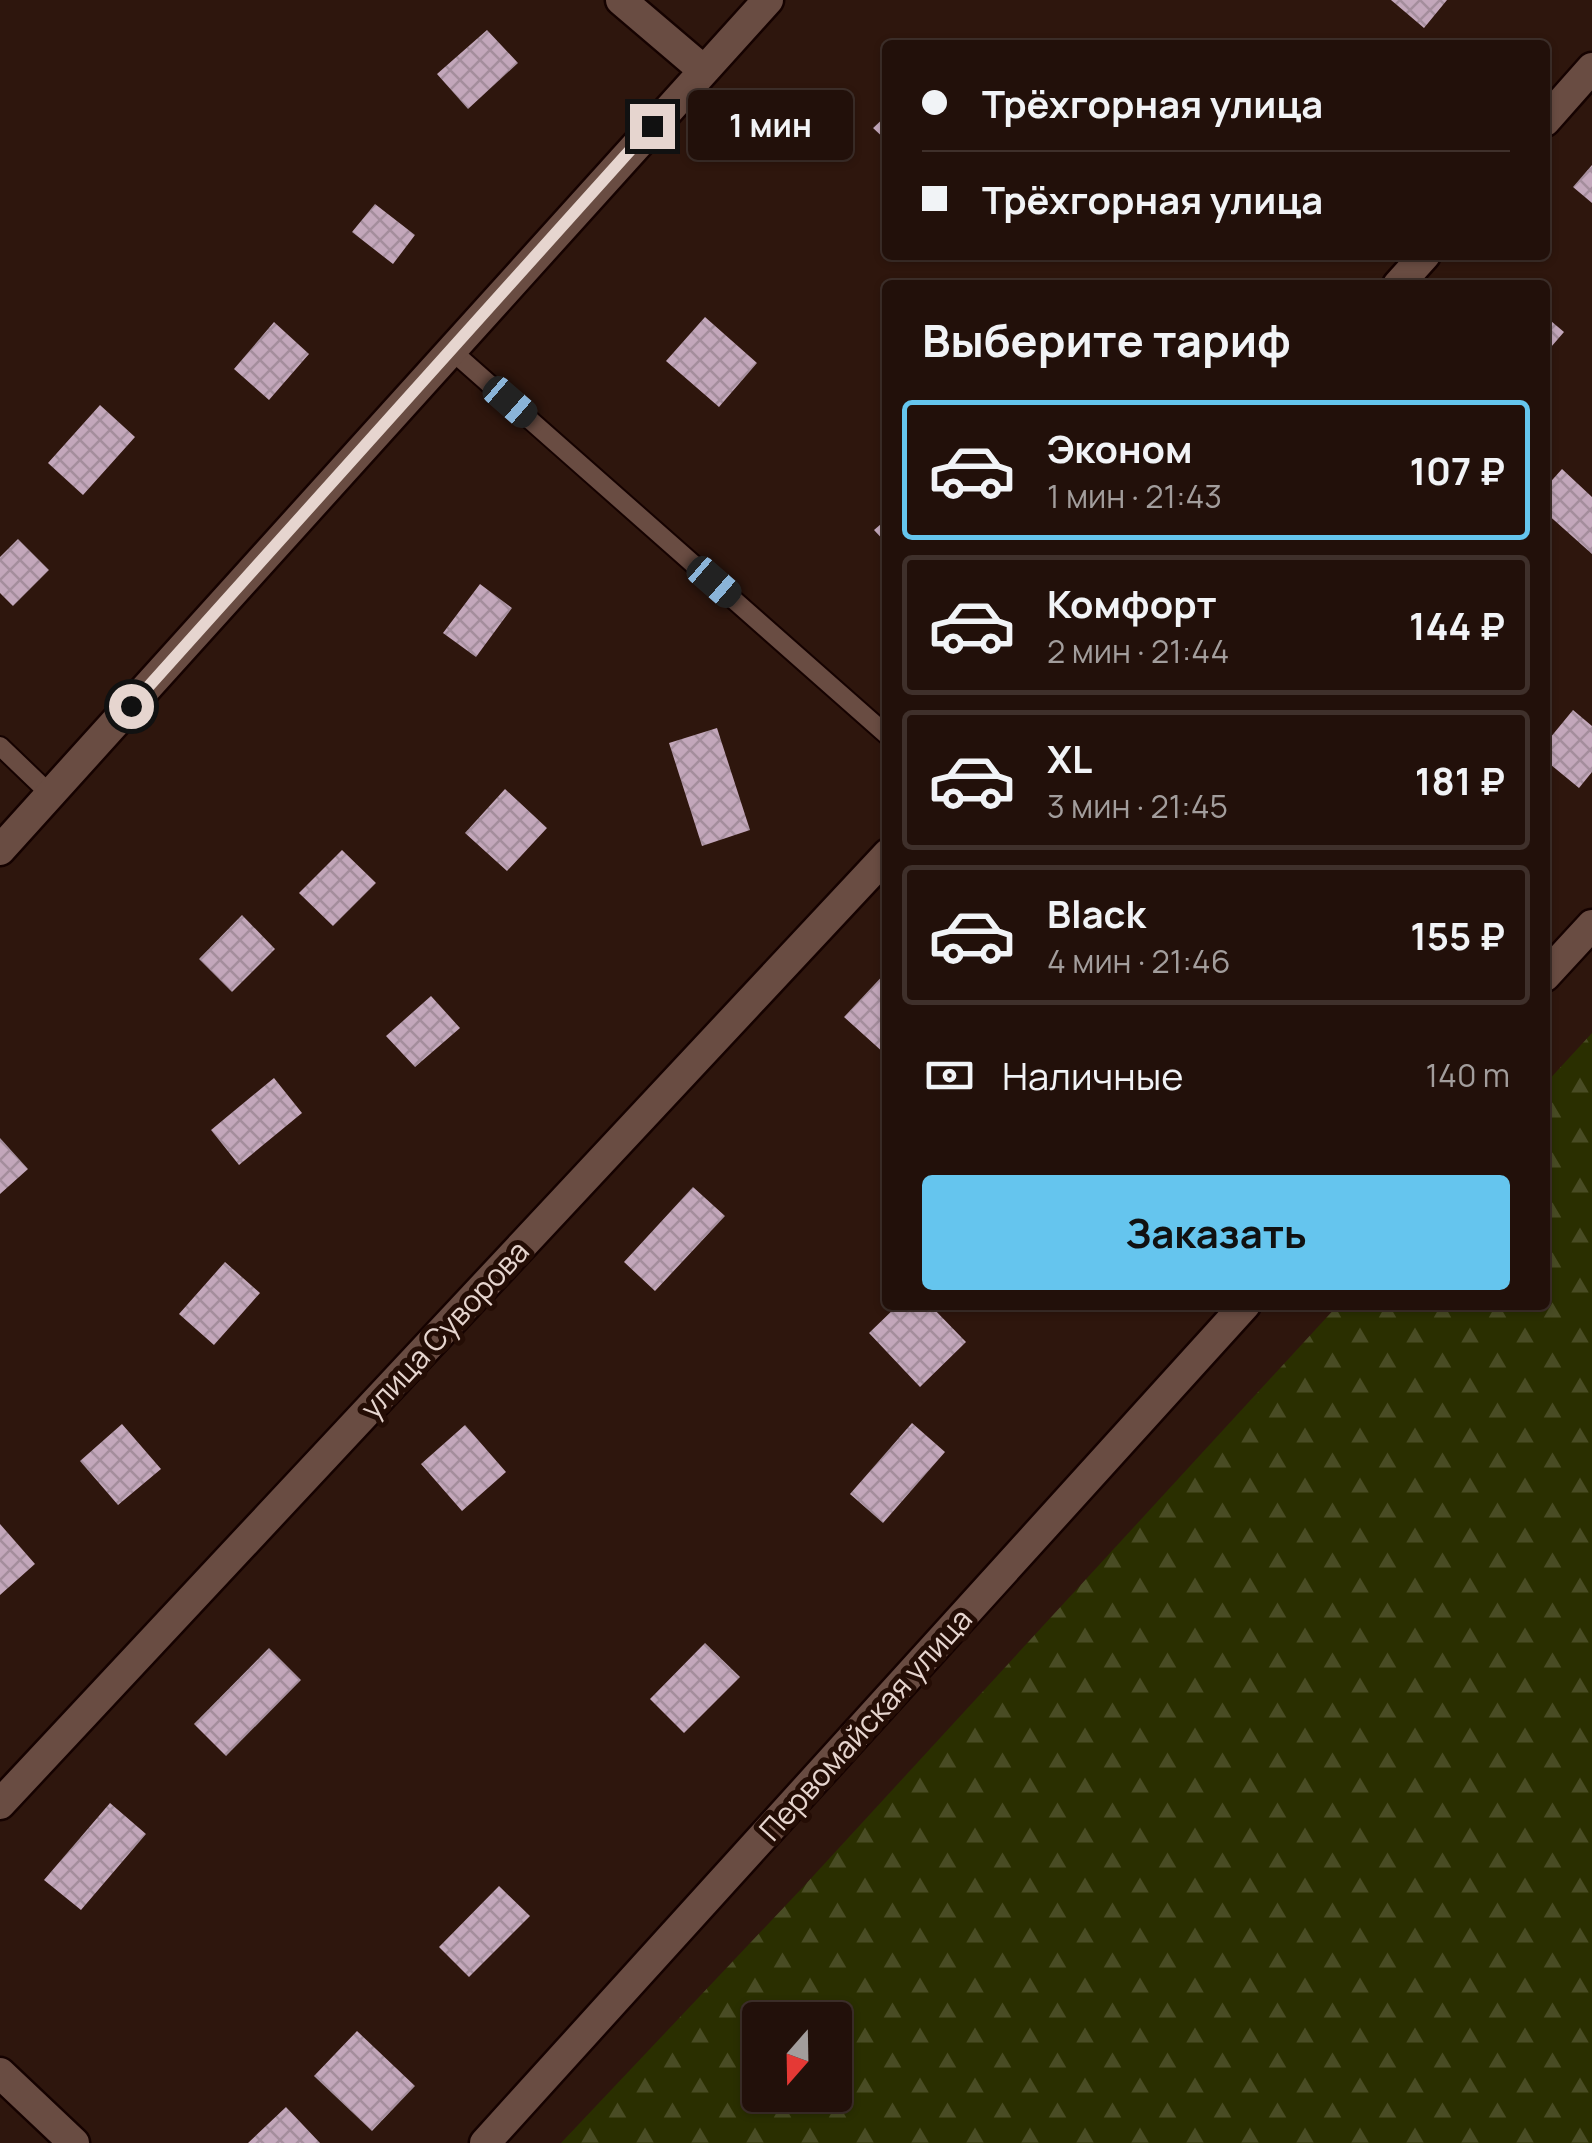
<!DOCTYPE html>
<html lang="ru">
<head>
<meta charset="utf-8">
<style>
  body { margin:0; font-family:Manrope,sans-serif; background:#2a1913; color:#f1f3f6; height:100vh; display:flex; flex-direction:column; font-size:38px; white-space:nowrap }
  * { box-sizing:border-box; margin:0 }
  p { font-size:32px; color:#a29d9c }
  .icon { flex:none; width:55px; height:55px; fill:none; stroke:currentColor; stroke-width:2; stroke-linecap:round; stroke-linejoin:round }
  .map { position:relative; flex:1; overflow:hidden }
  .details { position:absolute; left:882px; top:280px; width:668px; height:1030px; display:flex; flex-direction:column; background:#22100a; border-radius:10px; box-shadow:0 2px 8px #0004,0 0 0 2px #3f302b }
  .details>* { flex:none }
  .guide { position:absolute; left:882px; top:40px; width:668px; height:220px; border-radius:10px; box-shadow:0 2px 8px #0004,0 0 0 2px #3f302b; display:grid; align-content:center; height:220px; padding:0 40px; background:#22100a }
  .needle { width:65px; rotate:200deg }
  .controls { position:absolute; left:742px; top:2002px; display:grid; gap:20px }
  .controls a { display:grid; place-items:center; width:110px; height:110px; border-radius:10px; background:#22100a; box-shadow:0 2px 8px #0004,0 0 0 2px #3f302b; font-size:50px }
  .end { position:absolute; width:45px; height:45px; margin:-22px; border:12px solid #e6d5cf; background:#111; box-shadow:0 0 0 5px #111 }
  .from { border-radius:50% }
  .bubble { position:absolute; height:70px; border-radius:10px; background:#22100a; box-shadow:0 2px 8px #0004,0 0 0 2px #3f302b; font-size:32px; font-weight:700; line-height:70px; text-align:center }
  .car { position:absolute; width:30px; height:60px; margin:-30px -15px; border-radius:12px; box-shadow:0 0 8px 2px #0007; background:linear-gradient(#222 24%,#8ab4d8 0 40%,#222 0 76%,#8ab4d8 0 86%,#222 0) }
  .guide b { display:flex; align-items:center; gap:35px; height:95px; font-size:38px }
  .guide b+b { border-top:2px solid #3f302b }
  .guide i { width:25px; height:25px; background:#f1f3f6 }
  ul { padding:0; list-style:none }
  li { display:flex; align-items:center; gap:30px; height:140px; margin:0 20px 15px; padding:0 20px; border:5px solid #3f302b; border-radius:10px }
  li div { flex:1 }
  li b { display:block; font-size:38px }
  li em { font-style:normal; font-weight:700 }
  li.active { border-color:#65c5ee }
  li>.icon { width:90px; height:90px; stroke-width:1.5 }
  h2 { padding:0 40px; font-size:45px; line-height:120px }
  .pay { display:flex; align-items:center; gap:25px; height:110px; padding:0 40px; font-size:38px }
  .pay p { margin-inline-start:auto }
  .button { display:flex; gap:20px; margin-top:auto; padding:20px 40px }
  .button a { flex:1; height:115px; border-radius:10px; background:#65c5ee; color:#111; font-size:40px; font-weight:700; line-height:115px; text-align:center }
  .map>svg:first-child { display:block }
</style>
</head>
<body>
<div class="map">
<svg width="1592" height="2143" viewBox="0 0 1592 2143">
  <defs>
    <pattern id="forest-firs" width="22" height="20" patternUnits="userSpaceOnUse" patternTransform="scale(2.5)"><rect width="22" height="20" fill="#2a2f00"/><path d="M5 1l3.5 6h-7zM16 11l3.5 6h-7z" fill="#494c24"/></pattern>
    <pattern id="building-cross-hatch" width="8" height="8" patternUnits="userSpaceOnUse" patternTransform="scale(2.5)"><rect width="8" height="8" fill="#c3a7bb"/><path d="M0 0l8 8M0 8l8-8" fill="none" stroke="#a48d9c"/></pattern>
  </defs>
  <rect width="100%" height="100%" fill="#2e160d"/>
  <!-- forest -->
  <path fill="url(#forest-firs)" fill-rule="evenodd" d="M1592,1033V2143H561L804,1886L1338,1305H1545V1084ZM760,2020H835V2095H760Z"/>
  <!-- building -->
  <path fill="url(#building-cross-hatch)" d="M1391,0H1447L1424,28Z
    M487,30L518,63L468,109L437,74Z
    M888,114V142L873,128Z
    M1592,165V203L1573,187Z
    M375,204L415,235L393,264L352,232Z
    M1545,316L1564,332L1545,354Z
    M705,317L757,363L719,407L666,361Z
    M274,322L309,354L269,400L234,369Z
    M100,405L135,437L83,495L48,463Z
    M1562,469L1592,497V554L1545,512V488Z
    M888,518V545L874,530Z
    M18,539L49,570L13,606L0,593V557Z
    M480,584L512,608L476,657L443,633Z
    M1573,710L1592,726V772L1579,788L1545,760V744Z
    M717,728L750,830L702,846L669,743Z
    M505,789L547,828L507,871L465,833Z
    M342,850L376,883L333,926L299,893Z
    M242,915L275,949L232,992L199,959Z
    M888,970V1051L885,1054L844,1017Z
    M431,996L460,1028L415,1067L386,1036Z
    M274,1078L302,1113L239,1165L211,1130Z
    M0,1138L28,1169L0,1194Z
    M693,1187L725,1216L655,1291L624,1262Z
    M225,1262L260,1293L214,1345L179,1314Z
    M898,1305H930L966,1342L920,1387L869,1333Z
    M912,1423L945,1452L883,1523L850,1494Z
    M122,1424L161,1469L118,1505L80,1461Z
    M465,1425L506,1472L462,1511L421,1464Z
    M0,1524L35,1564L0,1595Z
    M705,1643L740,1677L684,1733L650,1699Z
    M269,1648L301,1680L226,1756L194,1724Z
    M110,1803L146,1834L81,1910L44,1880Z
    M499,1886L530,1916L469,1977L439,1947Z
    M357,2031L415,2086L372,2131L314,2076Z
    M286,2107L320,2143H248Z"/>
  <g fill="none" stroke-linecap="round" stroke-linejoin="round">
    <defs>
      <path id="lane" d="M452,351L888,736
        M0,746L50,794"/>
      <path id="street" d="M621,0L702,69
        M1545,121L1592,68
        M1398,285L1425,255
        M0,850L768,0
        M1545,976L1592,925
        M0,1804L888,854
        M0,2073L74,2143
        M485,2143L1245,1305"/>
    </defs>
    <!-- lane casing -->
    <use href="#lane" stroke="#150200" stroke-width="22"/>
    <!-- street casing -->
    <use href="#street" stroke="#150200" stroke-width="35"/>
    <!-- lane -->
    <use href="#lane" stroke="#694c42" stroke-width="18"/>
    <!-- street -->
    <use href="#street" stroke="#694c42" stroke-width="30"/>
  </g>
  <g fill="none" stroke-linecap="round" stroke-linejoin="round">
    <!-- route -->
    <path stroke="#e6d5cf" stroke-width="12" d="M131,706L652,126"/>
  </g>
  <g text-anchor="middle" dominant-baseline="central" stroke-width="10" stroke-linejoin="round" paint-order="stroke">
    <!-- street labels -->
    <g font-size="30" fill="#e6d5cf" stroke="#240d05">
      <text transform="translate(444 1329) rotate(-47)">улица Суворова</text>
      <text transform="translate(865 1724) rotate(-48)">Первомайская улица</text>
    </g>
  </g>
</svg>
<div class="controls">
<a><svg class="needle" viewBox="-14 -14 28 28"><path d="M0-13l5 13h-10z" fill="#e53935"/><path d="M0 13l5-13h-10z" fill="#a29d9c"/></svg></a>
</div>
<i class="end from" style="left:131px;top:706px"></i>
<i class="end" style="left:652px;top:126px"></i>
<div class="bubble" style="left:688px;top:90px;width:165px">1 мин</div>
<i class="car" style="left:510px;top:402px;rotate:131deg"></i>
<i class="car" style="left:714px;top:582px;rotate:131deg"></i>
<div class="guide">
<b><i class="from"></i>Трёхгорная улица</b>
<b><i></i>Трёхгорная улица</b>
</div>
<section class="details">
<h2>Выберите тариф</h2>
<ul>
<li class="active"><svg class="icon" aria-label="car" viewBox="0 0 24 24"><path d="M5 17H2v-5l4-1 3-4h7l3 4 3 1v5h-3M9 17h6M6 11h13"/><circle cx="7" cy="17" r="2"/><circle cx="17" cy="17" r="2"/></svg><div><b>Эконом</b><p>1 мин · 21:43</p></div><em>107 ₽</em></li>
<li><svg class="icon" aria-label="car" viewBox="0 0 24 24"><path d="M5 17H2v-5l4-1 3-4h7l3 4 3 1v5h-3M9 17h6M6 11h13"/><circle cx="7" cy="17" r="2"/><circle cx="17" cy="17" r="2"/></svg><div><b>Комфорт</b><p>2 мин · 21:44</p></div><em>144 ₽</em></li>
<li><svg class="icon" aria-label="car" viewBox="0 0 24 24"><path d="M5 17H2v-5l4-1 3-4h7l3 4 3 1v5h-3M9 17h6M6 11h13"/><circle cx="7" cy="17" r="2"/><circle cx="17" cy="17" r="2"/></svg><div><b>XL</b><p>3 мин · 21:45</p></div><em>181 ₽</em></li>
<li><svg class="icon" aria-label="car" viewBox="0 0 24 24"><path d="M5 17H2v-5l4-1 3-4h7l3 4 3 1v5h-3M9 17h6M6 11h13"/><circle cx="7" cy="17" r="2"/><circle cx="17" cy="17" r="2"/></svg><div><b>Black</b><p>4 мин · 21:46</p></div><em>155 ₽</em></li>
</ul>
<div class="pay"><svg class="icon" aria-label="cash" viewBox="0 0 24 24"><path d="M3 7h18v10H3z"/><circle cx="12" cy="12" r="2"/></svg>Наличные<p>140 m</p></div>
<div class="button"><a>Заказать</a></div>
</section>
</div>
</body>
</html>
